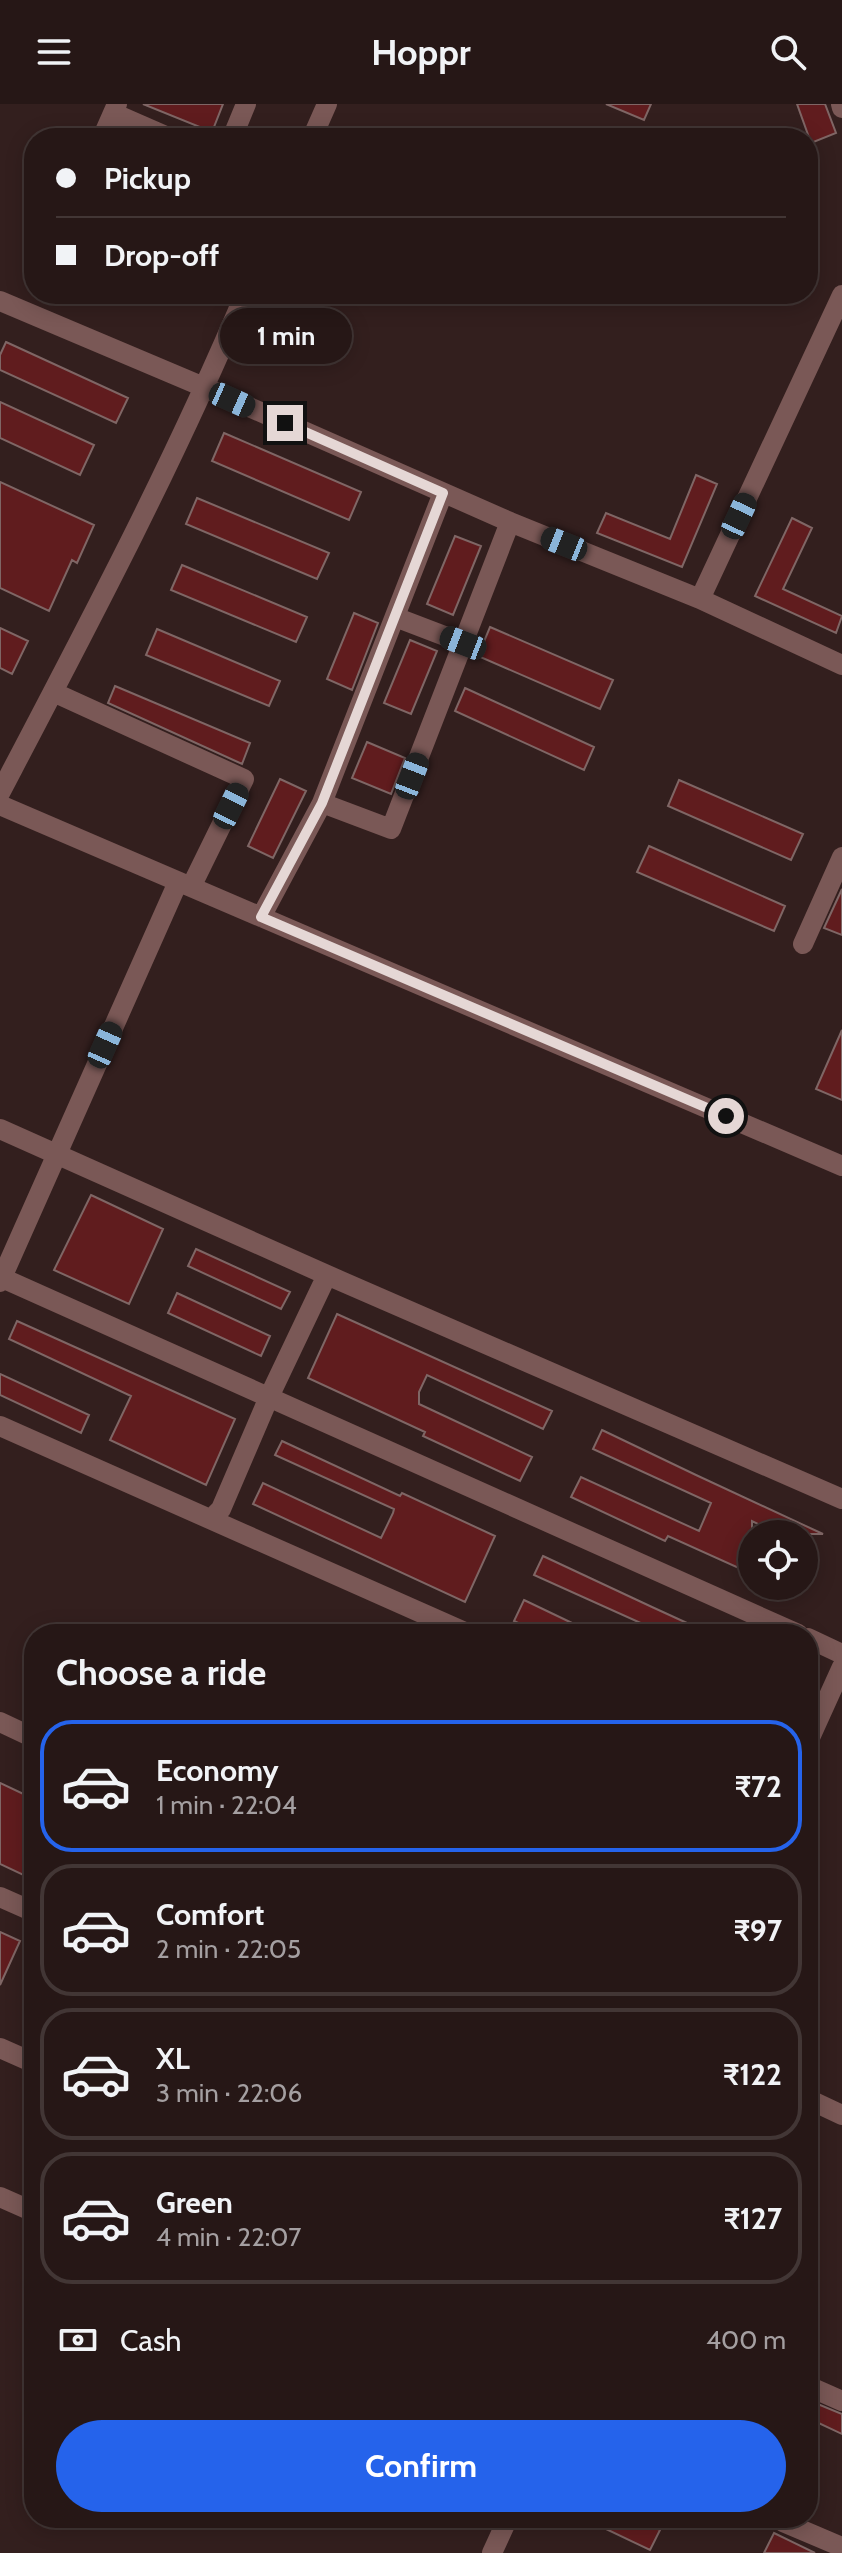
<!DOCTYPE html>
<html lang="en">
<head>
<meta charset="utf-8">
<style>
  body { margin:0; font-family:Cabin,sans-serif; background:#2e201f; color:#f1f3f6; height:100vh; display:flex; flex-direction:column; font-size:30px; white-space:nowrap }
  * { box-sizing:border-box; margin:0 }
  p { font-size:26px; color:#a49fa1 }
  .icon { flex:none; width:44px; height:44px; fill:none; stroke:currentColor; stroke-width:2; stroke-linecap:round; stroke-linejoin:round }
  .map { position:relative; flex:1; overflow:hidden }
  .side { position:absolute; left:24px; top:1520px; width:794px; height:904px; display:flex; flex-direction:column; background:#261716; border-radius:32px; box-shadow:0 4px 20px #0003,0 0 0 2px #423635 }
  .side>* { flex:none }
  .guide { position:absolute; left:24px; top:24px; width:794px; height:176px; border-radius:32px; box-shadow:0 4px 20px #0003,0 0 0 2px #423635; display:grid; align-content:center; height:176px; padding:0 32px; background:#261716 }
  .buttons { position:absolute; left:738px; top:1416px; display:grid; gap:16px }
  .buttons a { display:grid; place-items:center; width:80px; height:80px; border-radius:50%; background:#261716; box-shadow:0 4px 20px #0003,0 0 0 2px #423635; font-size:40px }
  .end { position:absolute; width:36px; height:36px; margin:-18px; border:10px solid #e5d7d5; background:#111; box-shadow:0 0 0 4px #111 }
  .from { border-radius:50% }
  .bubble { position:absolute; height:56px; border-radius:28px; background:#261716; box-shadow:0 4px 20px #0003,0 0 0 2px #423635; font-size:26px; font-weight:800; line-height:56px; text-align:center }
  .car { position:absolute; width:24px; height:48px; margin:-24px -12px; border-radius:10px; box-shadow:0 0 6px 2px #0007; background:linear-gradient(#222 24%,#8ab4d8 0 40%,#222 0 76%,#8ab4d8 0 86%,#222 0) }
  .guide b { display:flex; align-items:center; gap:28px; height:76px; font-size:30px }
  .guide b+b { border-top:2px solid #423635 }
  .guide i { width:20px; height:20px; background:#f1f3f6 }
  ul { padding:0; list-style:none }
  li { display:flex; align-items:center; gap:24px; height:132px; margin:0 16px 12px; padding:0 16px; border:4px solid #423635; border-radius:32px }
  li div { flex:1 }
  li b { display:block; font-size:30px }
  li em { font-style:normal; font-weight:800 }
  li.current { border-color:#2563eb }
  li>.icon { width:72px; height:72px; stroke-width:1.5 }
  h2 { padding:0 32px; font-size:36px; line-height:96px }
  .pay { display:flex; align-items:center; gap:20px; height:88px; padding:0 32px; font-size:30px }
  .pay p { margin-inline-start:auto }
  .action { display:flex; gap:16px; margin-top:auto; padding:16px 32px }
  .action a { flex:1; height:92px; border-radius:48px; background:#2563eb; color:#fff; font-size:32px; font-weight:800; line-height:92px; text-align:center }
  header { display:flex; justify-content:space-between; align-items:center; height:104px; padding:0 32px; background:#261716; font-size:36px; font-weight:800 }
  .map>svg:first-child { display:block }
</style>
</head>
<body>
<header><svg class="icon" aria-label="menu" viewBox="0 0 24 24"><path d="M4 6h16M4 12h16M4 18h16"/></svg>Hoppr<svg class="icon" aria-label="search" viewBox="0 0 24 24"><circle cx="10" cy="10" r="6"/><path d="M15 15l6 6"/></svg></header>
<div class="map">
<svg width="842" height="2449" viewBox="0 0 842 2449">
  <rect width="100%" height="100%" fill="#331f1e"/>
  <!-- building -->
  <path fill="#601c1e" stroke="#7f6665" stroke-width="2" d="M143,0H223L212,28Z
    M606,0H651L644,16Z
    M797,0H825L836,29L811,39Z
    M6,238L128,294L116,319L0,266V251Z
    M0,298L94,341L80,371L0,334Z
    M224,329L361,388L349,416L212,357Z
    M696,371L717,380L682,463L597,429L606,409L670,435Z
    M0,378L94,421L77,459L72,456L49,507L0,484Z
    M197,394L329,449L317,475L186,420Z
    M792,414L812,424L783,485L842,512L836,529L755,492Z
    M455,432L481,442L453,511L427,500Z
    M182,461L307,513L296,538L171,486Z
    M354,509L378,519L352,586L327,575Z
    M490,523L613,576L600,605L478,552Z
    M0,524L28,537L12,570L0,564Z
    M157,525L280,577L269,602L146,551Z
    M410,536L437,547L411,610L384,599Z
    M115,582L250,639L242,660L108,599Z
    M465,584L594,643L584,666L455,607Z
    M367,638L405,654L391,690L352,674Z
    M280,675L306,687L273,754L248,742Z
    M679,676L803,730L791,756L668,702Z
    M649,742L785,802L774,827L637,768Z
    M842,785V831L824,824Z
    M842,926V996L816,985Z
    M91,1091L163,1125L129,1200L54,1166Z
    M196,1145L290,1188L281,1205L188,1162Z
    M177,1189L270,1232L261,1252L168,1209Z
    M337,1210L552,1307L543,1325L427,1271L419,1288V1300L532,1353L520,1377L423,1332L425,1328L308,1274Z
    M17,1217L235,1315L206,1381L110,1336L131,1292L9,1235Z
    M0,1270L89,1311L81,1329L0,1291Z
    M602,1326L696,1371L823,1430H779L752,1417V1470L668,1432L665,1437L571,1393L581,1373L699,1427L711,1399L593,1345Z
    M282,1337L400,1392L402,1389L495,1432L465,1498L253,1400L263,1379L381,1434L393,1409L394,1405L275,1351Z
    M543,1452L652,1503L711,1530H665L534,1471Z
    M524,1496L595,1530H541L514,1517Z
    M0,1679L34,1695V1776L0,1760Z
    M0,1828L20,1837L0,1881Z
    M808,2296L842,2310V2330L808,2314Z
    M583,2414H635L660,2426L650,2446Z
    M774,2429L815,2449H764Z"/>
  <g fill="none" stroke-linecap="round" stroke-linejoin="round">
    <!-- street -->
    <path stroke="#7a5856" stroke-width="20" d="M841,0L842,4
      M113,9L170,34
      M102,34L117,0
      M232,34L246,0
      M312,34L327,0
      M0,197L206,284L510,418L700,495L842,561
      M700,495L842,191
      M395,513L463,539
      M53,588L244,675L191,783
      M0,689C86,525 173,361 245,190
      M322,699L391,725L510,418
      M0,701L842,1062
      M261,813L322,699L443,389
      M803,840L842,753
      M0,1025L327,1171L842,1395
      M0,1173L798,1530
      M0,1178L178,778
      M0,1322L469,1530
      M211,1415L221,1405L269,1293L327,1171
      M808,1534L842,1550
      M0,1618L34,1634
      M808,1638L842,1563
      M0,1793L34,1808
      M0,1944L34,1959
      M808,1995L842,2011
      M0,2093L34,2108
      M808,2282L842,2297
      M783,2418L842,2443
      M492,2449L508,2414"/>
  </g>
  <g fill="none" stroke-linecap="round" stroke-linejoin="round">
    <!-- route -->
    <path stroke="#e5d7d5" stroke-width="10" d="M285,319L443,389L322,699L261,813L726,1012"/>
  </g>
</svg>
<div class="buttons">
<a><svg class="icon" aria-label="locate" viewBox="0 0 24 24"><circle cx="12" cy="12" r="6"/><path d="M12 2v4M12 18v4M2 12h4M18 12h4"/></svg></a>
</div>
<i class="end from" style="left:726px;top:1012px"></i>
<i class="end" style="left:285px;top:319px"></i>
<div class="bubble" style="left:220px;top:204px;width:132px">1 min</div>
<i class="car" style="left:232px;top:296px;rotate:114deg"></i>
<i class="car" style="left:739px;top:412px;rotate:25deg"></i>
<i class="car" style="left:564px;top:440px;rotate:292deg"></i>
<i class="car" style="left:463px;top:539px;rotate:291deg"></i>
<i class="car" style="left:412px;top:672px;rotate:21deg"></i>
<i class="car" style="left:231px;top:702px;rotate:26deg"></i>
<i class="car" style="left:105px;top:941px;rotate:24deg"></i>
<div class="guide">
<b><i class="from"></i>Pickup</b>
<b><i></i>Drop-off</b>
</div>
<section class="side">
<h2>Choose a ride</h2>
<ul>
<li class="current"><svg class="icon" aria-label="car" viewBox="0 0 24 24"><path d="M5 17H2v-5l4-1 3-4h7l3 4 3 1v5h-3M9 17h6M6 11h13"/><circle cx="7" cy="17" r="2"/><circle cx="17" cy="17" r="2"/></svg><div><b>Economy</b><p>1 min · 22:04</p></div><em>₹72</em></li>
<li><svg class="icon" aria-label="car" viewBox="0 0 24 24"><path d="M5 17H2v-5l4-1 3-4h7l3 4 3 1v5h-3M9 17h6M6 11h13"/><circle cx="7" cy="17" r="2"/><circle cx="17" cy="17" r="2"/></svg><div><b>Comfort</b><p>2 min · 22:05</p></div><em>₹97</em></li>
<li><svg class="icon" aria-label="car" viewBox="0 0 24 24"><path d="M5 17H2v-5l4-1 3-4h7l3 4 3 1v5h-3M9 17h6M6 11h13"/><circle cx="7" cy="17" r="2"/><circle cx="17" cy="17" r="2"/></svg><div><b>XL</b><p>3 min · 22:06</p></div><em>₹122</em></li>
<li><svg class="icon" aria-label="car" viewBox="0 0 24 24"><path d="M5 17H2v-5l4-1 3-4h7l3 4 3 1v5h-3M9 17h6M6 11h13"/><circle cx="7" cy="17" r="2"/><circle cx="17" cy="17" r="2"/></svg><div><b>Green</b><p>4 min · 22:07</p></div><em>₹127</em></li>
</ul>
<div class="pay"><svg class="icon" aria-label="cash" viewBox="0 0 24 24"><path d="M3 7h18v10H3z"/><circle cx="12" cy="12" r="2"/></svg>Cash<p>400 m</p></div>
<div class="action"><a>Confirm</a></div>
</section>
</div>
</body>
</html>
